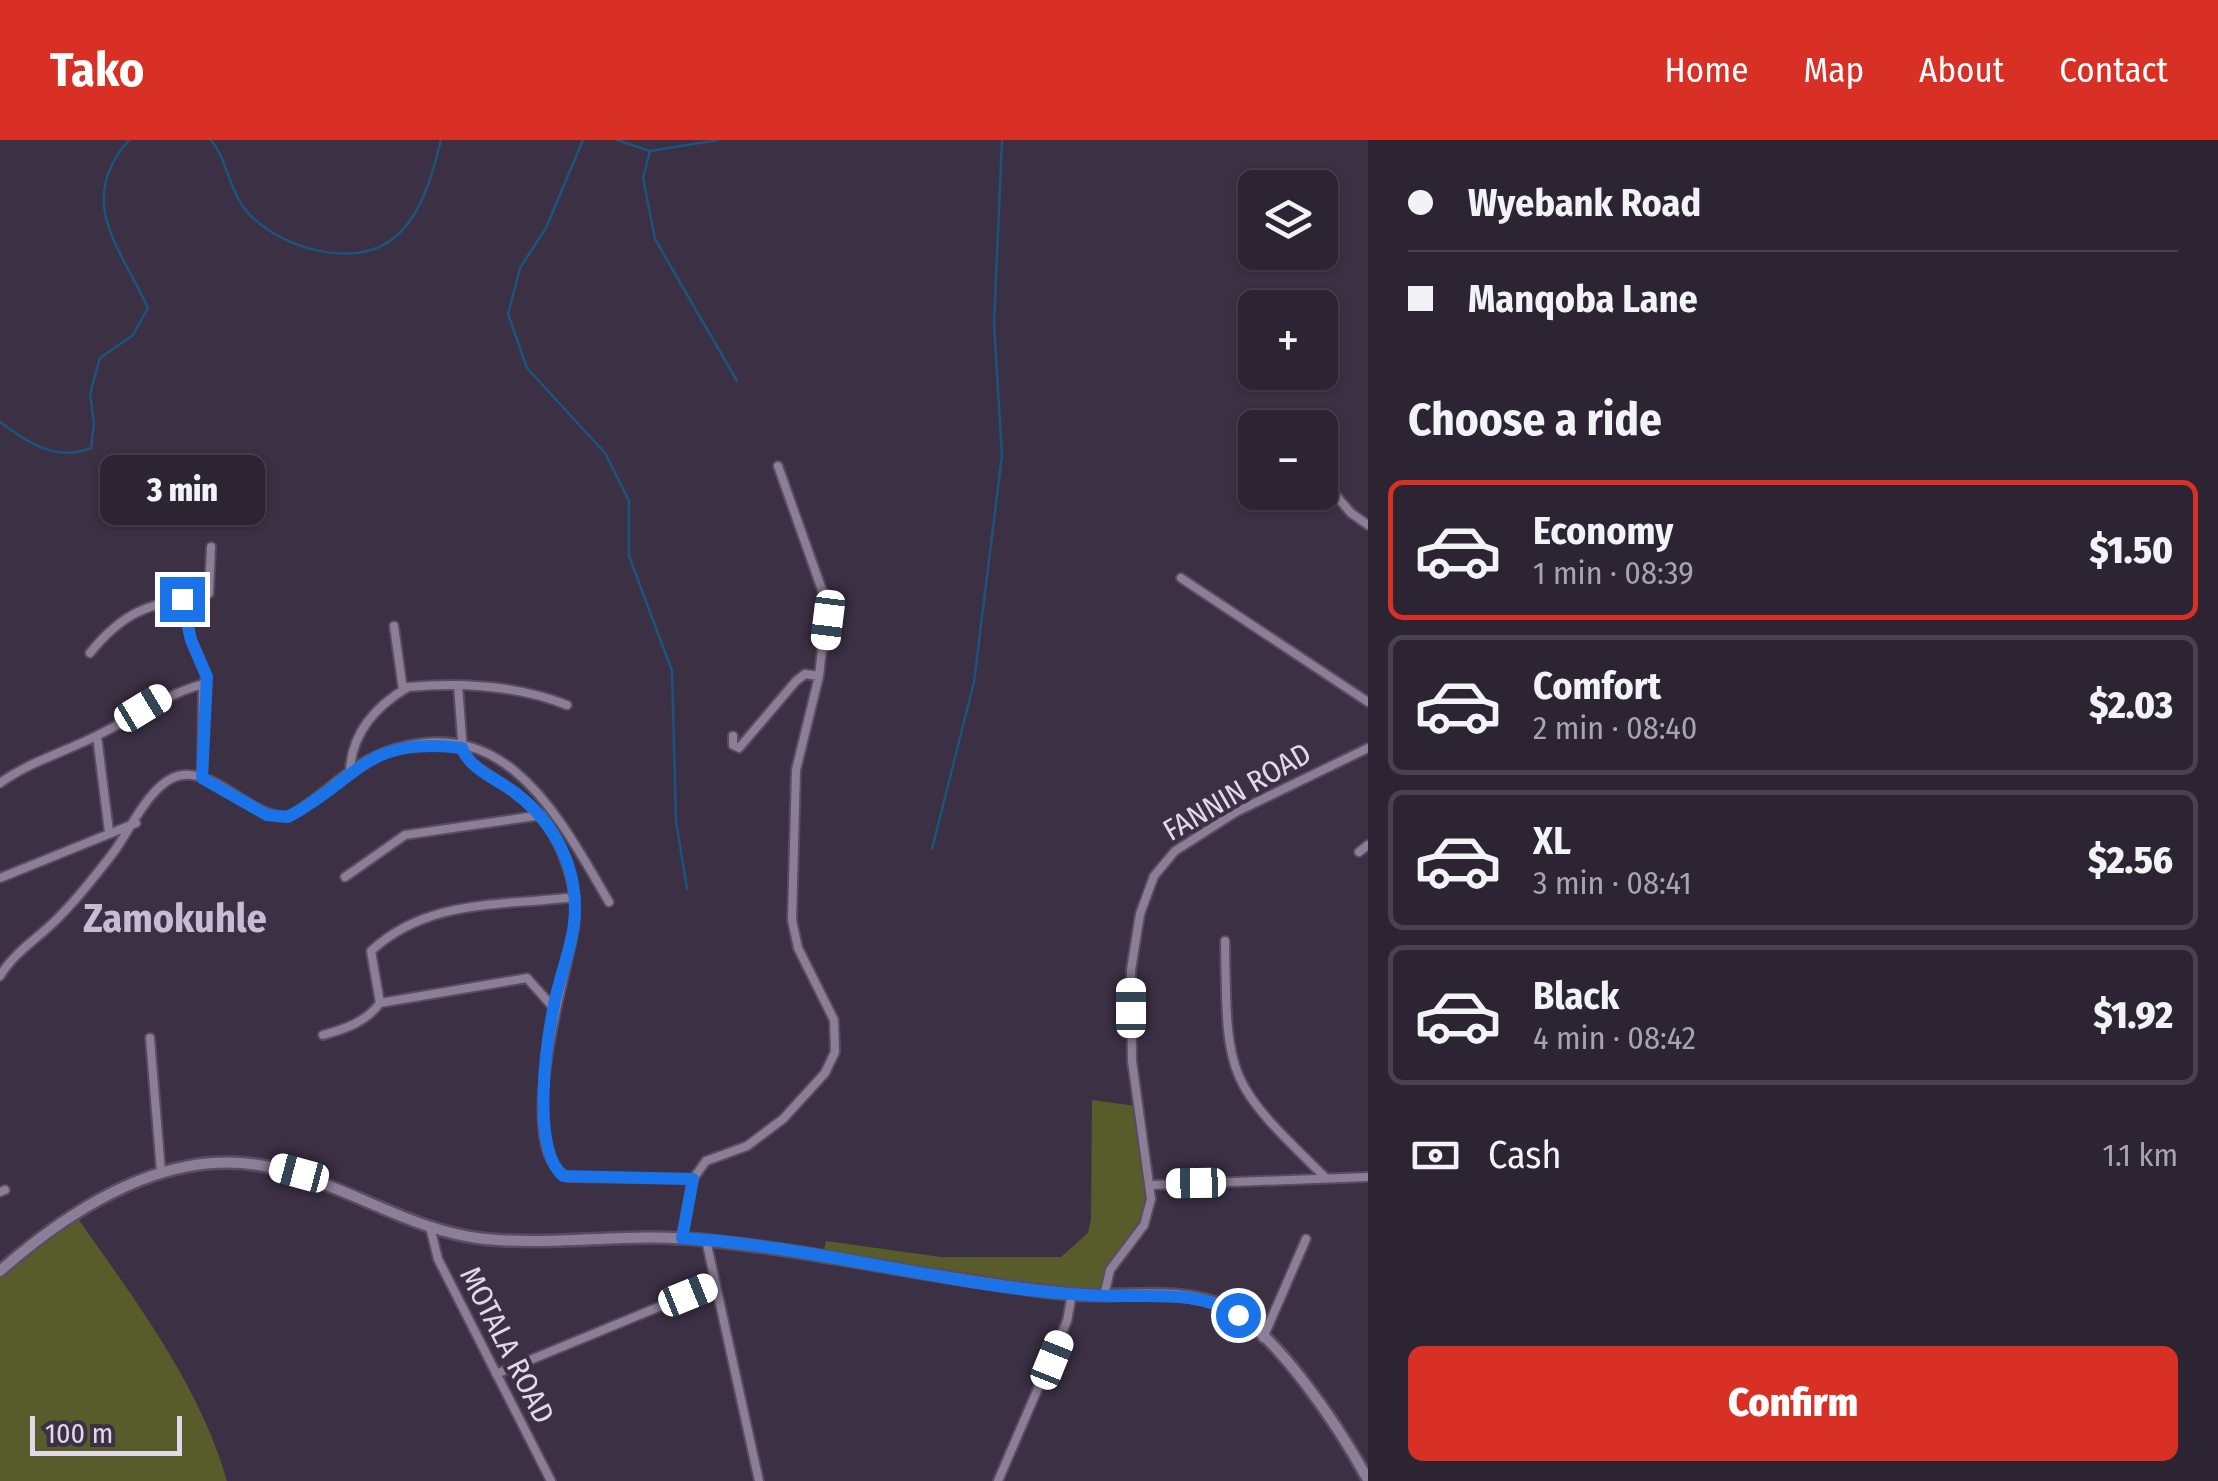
<!DOCTYPE html>
<html lang="en">
<head>
<meta charset="utf-8">
<style>
  body { margin:0; font-family:"Fira Sans Condensed",sans-serif; background:#38303f; color:#f1f3f6; height:100vh; display:flex; flex-direction:column; font-size:38px; white-space:nowrap }
  * { box-sizing:border-box; margin:0 }
  p { font-size:32px; color:#a6a4ac }
  .icon { flex:none; width:55px; height:55px; fill:none; stroke:currentColor; stroke-width:2; stroke-linecap:round; stroke-linejoin:round }
  .map { position:relative; flex:1; overflow:hidden }
  .details { display:flex; flex-direction:column; background:#2c2433; width:850px }
  .details>* { flex:none }
  .banner { display:grid; align-content:center; height:220px; padding:0 40px; background:#2c2433 }
  .buttons { position:absolute; left:1238px; top:30px; display:grid; gap:20px }
  .buttons a { display:grid; place-items:center; width:100px; height:100px; border-radius:15px; background:#2c2433; box-shadow:0 2px 8px #0004,0 0 0 2px #48414e; font-size:50px }
  .scale { position:absolute; left:30px; bottom:25px; width:152px; box-sizing:border-box; padding-left:10px; border:5px solid #e0d9e6; border-top:0; font-size:28px; line-height:35px; white-space:nowrap; color:#e0d9e6; -webkit-text-stroke:8px #3b3044; paint-order:stroke }
  .end { position:absolute; width:45px; height:45px; margin:-22px; border:12px solid #1a73e8; background:#fff; box-shadow:0 0 0 5px #fff }
  .from { border-radius:50% }
  .bubble { position:absolute; height:70px; border-radius:15px; background:#2c2433; box-shadow:0 2px 8px #0004,0 0 0 2px #48414e; font-size:32px; font-weight:800; line-height:70px; text-align:center }
  .car { position:absolute; width:30px; height:60px; margin:-30px -15px; border-radius:12px; box-shadow:0 0 8px 2px #0007; background:linear-gradient(#fff 24%,#345 0 40%,#fff 0 76%,#345 0 86%,#fff 0) }
  .banner b { display:flex; align-items:center; gap:35px; height:95px; font-size:38px }
  .banner b+b { border-top:2px solid #48414e }
  .banner i { width:25px; height:25px; background:#f1f3f6 }
  ul { padding:0; list-style:none }
  li { display:flex; align-items:center; gap:30px; height:140px; margin:0 20px 15px; padding:0 20px; border:5px solid #48414e; border-radius:15px }
  li div { flex:1 }
  li b { display:block; font-size:38px }
  li em { font-style:normal; font-weight:800 }
  li.on { border-color:#d93025 }
  li>.icon { width:90px; height:90px; stroke-width:1.5 }
  h2 { padding:0 40px; font-size:45px; line-height:120px }
  .pay { display:flex; align-items:center; gap:25px; height:110px; padding:0 40px; font-size:38px }
  .pay p { margin-inline-start:auto }
  .button { display:flex; gap:20px; margin-top:auto; padding:20px 40px }
  .button a { flex:1; height:115px; border-radius:15px; background:#d93025; color:#fff; font-size:40px; font-weight:800; line-height:115px; text-align:center }
  header { display:flex; align-items:center; gap:60px; box-sizing:border-box; height:140px; padding:0 50px; background:#d93025; color:#fff }
  header strong { font-size:48px }
  nav { display:flex; gap:55px; margin-inline-start:auto; font-size:35px }
  main { display:flex; flex:1; min-height:0 }
  .map>svg:first-child { display:block }
</style>
</head>
<body>
<header>
<strong>Tako</strong>
<nav><a>Home</a><a>Map</a><a>About</a><a>Contact</a></nav>
</header>
<main>
<div class="map">
<svg width="1368" height="1341" viewBox="0 0 1368 1341">
  <rect width="100%" height="100%" fill="#3b3044"/>
  <!-- green -->
  <path fill="#585b2a" d="M1092,960L1136,966C1142,997 1160,1045 1147,1075C1134,1105 1111,1123 1103,1157L822,1118L826,1101L941,1117H1061L1088,1093L1091,1079Z
    M76,1076C133,1157 200,1245 227,1341H0V1132Z"/>
  <g fill="none" stroke-linecap="round" stroke-linejoin="round">
    <!-- stream -->
    <path stroke="#1d547c" stroke-width="2.5" d="M211,0C229,22 229,54 250,75C282,108 355,130 394,98C422,75 433,33 441,0
      M583,0L546,88L520,128L508,174L527,228L605,313L629,361V416L672,531L676,681L687,749
      M617,0L650,11L718,0
      M650,11L643,38L655,99L737,241
      M0,282C29,303 55,322 91,308L94,283L90,254L100,218L133,195L148,168C120,107 75,61 129,0
      M932,709L974,542L1002,315L994,184L1002,0"/>
    <defs>
      <path id="minor" d="M1320,337L1351,373L1368,385
        M1181,438L1368,562
        M394,486L403,550
        M90,513C128,466 153,465 209,453L211,407
        M458,545L463,612C473,627 489,635 504,645C540,669 558,694 570,735C575,753 576,770 574,788C567,836 511,1007 567,1037L693,1039L682,1098
        M97,596L109,692
        M733,596V605L739,608L796,541L805,534L819,536
        M350,630C352,593 376,566 408,547C461,542 518,546 567,565
        M202,638L203,544
        M0,643C31,621 65,612 98,595C135,577 164,555 203,544L207,537L191,500L182,459
        M1359,712L1368,705
        M345,737L405,695L542,675
        M0,738L136,683
        M1225,801C1227,940 1225,940 1326,1038
        M0,836C15,811 39,798 59,777C79,757 96,735 113,713C130,691 152,638 183,635C220,632 249,676 287,677C320,660 343,631 376,616C502,562 558,675 609,762
        M380,863L527,838L553,867
        M323,895C345,889 366,882 380,863L371,811C428,758 503,766 575,757
        M150,898L161,1032
        M693,1039L706,1021L747,1006L783,979L825,933L835,912L834,880L798,808L792,780L796,630L819,536L827,464L778,326
        M1152,1045L1368,1037
        M0,1052L5,1050
        M430,1087L438,1119L551,1341
        M706,1100L759,1341
        M1104,1156L1110,1130L1144,1085L1151,1059L1132,921L1131,830L1140,774L1154,736L1175,711L1236,672L1368,608
        M1263,1198L1306,1099
        M496,1234L712,1145
        M998,1341L1067,1181L1072,1154"/>
      <path id="tertiary" d="M0,1131C58,1080 133,1029 212,1023C311,1015 389,1089 485,1099C557,1106 631,1092 703,1100C825,1112 946,1141 1068,1154C1117,1159 1180,1145 1225,1167C1276,1191 1341,1290 1368,1340"/>
    </defs>
    <!-- minor casing -->
    <use href="#minor" stroke="#574d5f" stroke-width="12"/>
    <!-- tertiary casing -->
    <use href="#tertiary" stroke="#574d5f" stroke-width="15"/>
    <!-- minor -->
    <use href="#minor" stroke="#8b7e96" stroke-width="8"/>
    <!-- tertiary -->
    <use href="#tertiary" stroke="#8b7e96" stroke-width="10"/>
  </g>
  <g fill="none" stroke-linecap="round" stroke-linejoin="round">
    <!-- route -->
    <path stroke="#1a73e8" stroke-width="12" d="M182,459L191,500L207,537L202,638L267,675L288,677C360,638 365,596 462,608C469,627 490,636 507,647C548,674 575,718 575,768C575,801 560,833 554,865C546,904 531,1008 563,1036L693,1039L682,1098C824,1107 963,1151 1105,1156C1148,1157 1201,1150 1238,1175"/>
  </g>
  <g text-anchor="middle" dominant-baseline="central" stroke-width="8" stroke-linejoin="round" paint-order="stroke">
    <!-- street labels -->
    <g font-size="30" fill="#e0d9e6" stroke="#3b3044">
      <text transform="translate(1237 652) rotate(-30)">FANNIN ROAD</text>
      <text transform="translate(507 1205) rotate(63)">MOTALA ROAD</text>
    </g>
    <!-- district labels -->
    <g font-size="40" font-weight="bold" fill="#c8bbd4" stroke="#3b3044">
      <text x="175" y="779">Zamokuhle</text>
    </g>
  </g>
</svg>
<div class="buttons">
<a><svg class="icon" aria-label="layers" viewBox="0 0 24 24"><path d="M12 4l9 5-9 5-9-5zM3 14l9 5 9-5"/></svg></a>
<a>+</a>
<a>−</a>
</div>
<div class="scale">100 m</div>
<i class="end from" style="left:1238px;top:1175px"></i>
<i class="end" style="left:182px;top:459px"></i>
<div class="bubble" style="left:100px;top:315px;width:165px">3 min</div>
<i class="car" style="left:828px;top:480px;rotate:187deg"></i>
<i class="car" style="left:143px;top:568px;rotate:59deg"></i>
<i class="car" style="left:1131px;top:868px;rotate:0deg"></i>
<i class="car" style="left:299px;top:1033px;rotate:285deg"></i>
<i class="car" style="left:1196px;top:1043px;rotate:269deg"></i>
<i class="car" style="left:688px;top:1155px;rotate:68deg"></i>
<i class="car" style="left:1052px;top:1220px;rotate:22deg"></i>
</div>
<section class="details">
<div class="banner">
<b><i class="from"></i>Wyebank Road</b>
<b><i></i>Manqoba Lane</b>
</div>
<h2>Choose a ride</h2>
<ul>
<li class="on"><svg class="icon" aria-label="car" viewBox="0 0 24 24"><path d="M5 17H2v-5l4-1 3-4h7l3 4 3 1v5h-3M9 17h6M6 11h13"/><circle cx="7" cy="17" r="2"/><circle cx="17" cy="17" r="2"/></svg><div><b>Economy</b><p>1 min · 08:39</p></div><em>$1.50</em></li>
<li><svg class="icon" aria-label="car" viewBox="0 0 24 24"><path d="M5 17H2v-5l4-1 3-4h7l3 4 3 1v5h-3M9 17h6M6 11h13"/><circle cx="7" cy="17" r="2"/><circle cx="17" cy="17" r="2"/></svg><div><b>Comfort</b><p>2 min · 08:40</p></div><em>$2.03</em></li>
<li><svg class="icon" aria-label="car" viewBox="0 0 24 24"><path d="M5 17H2v-5l4-1 3-4h7l3 4 3 1v5h-3M9 17h6M6 11h13"/><circle cx="7" cy="17" r="2"/><circle cx="17" cy="17" r="2"/></svg><div><b>XL</b><p>3 min · 08:41</p></div><em>$2.56</em></li>
<li><svg class="icon" aria-label="car" viewBox="0 0 24 24"><path d="M5 17H2v-5l4-1 3-4h7l3 4 3 1v5h-3M9 17h6M6 11h13"/><circle cx="7" cy="17" r="2"/><circle cx="17" cy="17" r="2"/></svg><div><b>Black</b><p>4 min · 08:42</p></div><em>$1.92</em></li>
</ul>
<div class="pay"><svg class="icon" aria-label="cash" viewBox="0 0 24 24"><path d="M3 7h18v10H3z"/><circle cx="12" cy="12" r="2"/></svg>Cash<p>1.1 km</p></div>
<div class="button"><a>Confirm</a></div>
</section>
</main>
</body>
</html>
